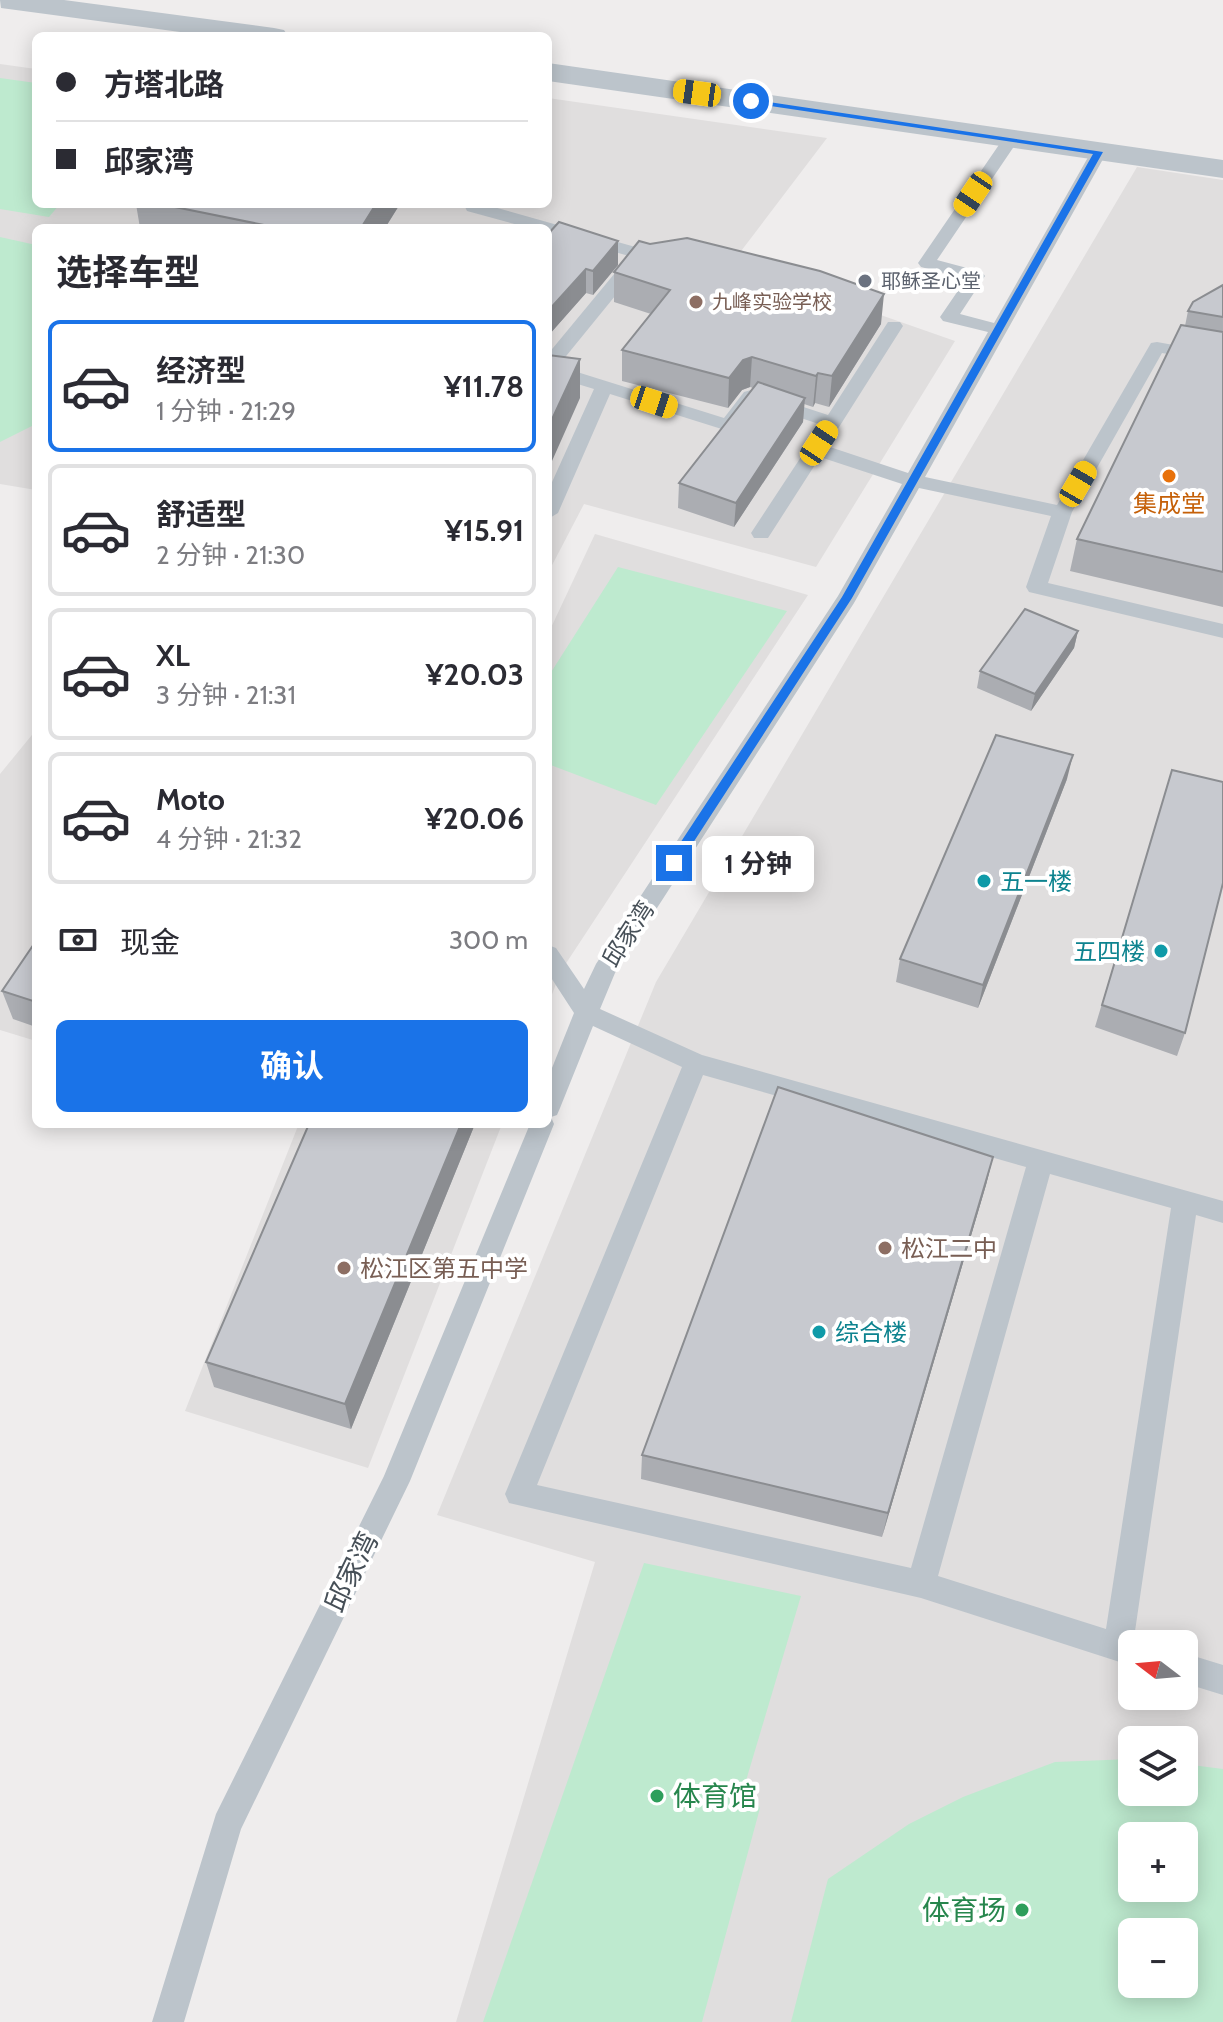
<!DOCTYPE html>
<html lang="zh">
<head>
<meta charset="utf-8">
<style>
  body { margin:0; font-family:Cabin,"Noto Sans SC",sans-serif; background:#f7f7f7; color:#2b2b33; height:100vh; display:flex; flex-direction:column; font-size:30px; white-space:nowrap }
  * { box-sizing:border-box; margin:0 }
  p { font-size:26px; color:#7c7c81 }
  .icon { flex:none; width:44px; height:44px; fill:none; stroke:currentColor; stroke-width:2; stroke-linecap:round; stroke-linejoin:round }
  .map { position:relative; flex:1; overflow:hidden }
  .side { position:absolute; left:32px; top:224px; width:520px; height:904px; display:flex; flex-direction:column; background:#fff; border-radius:12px; box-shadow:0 4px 20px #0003 }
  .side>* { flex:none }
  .top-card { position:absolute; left:32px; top:32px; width:520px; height:176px; border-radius:12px; box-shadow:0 4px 20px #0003; display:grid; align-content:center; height:176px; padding:0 24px; background:#fff }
  .needle { width:52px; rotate:286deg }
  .controls { position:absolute; left:1118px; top:1630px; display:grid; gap:16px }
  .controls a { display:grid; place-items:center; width:80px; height:80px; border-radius:12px; background:#fff; box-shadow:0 4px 20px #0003; font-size:40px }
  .end { position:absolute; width:36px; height:36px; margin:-18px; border:10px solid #1a73e8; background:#fff; box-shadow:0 0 0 4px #fff }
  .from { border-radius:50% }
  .bubble { position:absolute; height:56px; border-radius:12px; background:#fff; box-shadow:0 4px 20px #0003; font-size:26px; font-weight:700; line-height:56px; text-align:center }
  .car { position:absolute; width:24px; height:48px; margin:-24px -12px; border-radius:10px; box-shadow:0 0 6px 2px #0007; background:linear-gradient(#f5c518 24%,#345 0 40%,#f5c518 0 76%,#345 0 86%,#f5c518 0) }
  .top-card b { display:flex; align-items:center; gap:28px; height:76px; font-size:30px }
  .top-card b+b { border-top:2px solid #e1e1e2 }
  .top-card i { width:20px; height:20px; background:#2b2b33 }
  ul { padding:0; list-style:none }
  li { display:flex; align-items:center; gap:24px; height:132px; margin:0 16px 12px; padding:0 8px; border:4px solid #e1e1e2; border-radius:12px }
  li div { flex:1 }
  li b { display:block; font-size:30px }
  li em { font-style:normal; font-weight:700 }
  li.current { border-color:#1a73e8 }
  li>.icon { width:72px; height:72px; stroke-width:1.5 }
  h2 { padding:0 24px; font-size:36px; line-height:96px }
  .pay { display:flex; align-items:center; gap:20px; height:88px; padding:0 24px; font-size:30px }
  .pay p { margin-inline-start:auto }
  .primary-button { display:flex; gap:16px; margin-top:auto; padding:16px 24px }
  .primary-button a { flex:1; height:92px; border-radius:12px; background:#1a73e8; color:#fff; font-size:32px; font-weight:700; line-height:92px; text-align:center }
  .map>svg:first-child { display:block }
</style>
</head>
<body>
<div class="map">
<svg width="1223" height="2022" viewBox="0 0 1223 2022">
  <rect width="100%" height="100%" fill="#efeded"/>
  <!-- education -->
  <path fill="#e0dede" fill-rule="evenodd" d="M0,64L36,69V204H548V98L827,138L732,263L955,341L816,567L584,504L548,573V228H36V490L0,484Z
    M1137,167L1223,180V2022H456L595,1562L437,1515L656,982ZM1132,1644H1184V1696H1132ZM1132,1740H1184V1792H1132ZM1132,1836H1184V1888H1132ZM1132,1932H1184V1984H1132Z
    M595,534L808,595L561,971L548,1005V634Z
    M36,730V1041L0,1030V774Z
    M293,1124H502L368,1468L185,1411L298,1126Z"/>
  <!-- green -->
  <path fill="#beeacf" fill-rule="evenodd" d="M0,78L36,83V204H60L49,217L0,209Z
    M0,237L36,245V424L0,442Z
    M618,567L787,611L656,805L548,764V677Z
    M644,1563L801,1596L745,1784L760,1808L702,2022H483Z
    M1132,1759V1792H1184V1764L1223,1769V2022H791L828,1879L909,1824L963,1797L1055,1762ZM1184,1836V1888H1132V1836ZM1184,1932V1984H1132V1932Z"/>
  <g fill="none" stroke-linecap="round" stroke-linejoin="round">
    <!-- service -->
    <path fill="#bcc4cb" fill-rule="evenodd" d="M1011,134L1019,139L937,260L982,272L985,276L960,314L994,323L1091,152L1099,147L1107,152L925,477L1057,505L1151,343L1157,342L1223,354V364L1162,353L1072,512L1048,583L1223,624V638L1029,592L1026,587L1051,516L919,488L854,603L615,973L600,1009L702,1055L1223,1201V1223L1196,1215L1134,1638L1143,1644H1132V1666L921,1598L509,1503L505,1494L682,1067L593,1026L560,1108L557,1115L551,1117L554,1124L410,1481L241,1829L184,2022H152L216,1814L384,1476L530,1124H548V1078L574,1013L548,973V945L556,948L584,989L596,964L838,596L902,484L820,457L768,538H754L751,533L822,425L755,403L735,429L728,431L610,394L558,513L548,519V491L594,389L548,375V354L629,256L548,233V228H529L467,211L465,207L467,204H483L646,250L649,254L646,258L558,366L724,418L744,392L751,390L828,415L888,322H900L903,326L827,446L908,473L988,332L943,321L940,317L966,279L921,267L918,263L1005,136ZM703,1075L1026,1167L911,1568L537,1485ZM1050,1174L1171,1208L1106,1629L938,1576Z
      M1184,1653L1223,1665V1695L1184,1683Z"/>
    <!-- tertiary -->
    <path fill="#bcc4cb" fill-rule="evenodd" d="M0,0H64L274,28L284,30L288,36H210L1,8Z
      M548,63L1223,160V178L548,81Z"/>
  </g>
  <!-- wall -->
  <path fill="#abadb2" d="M136,204H400L385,228H140Z
    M548,234L618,265L593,295L586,293L548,336Z
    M614,272L881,324L829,407L815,403L813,407L804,404L803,422L734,527L678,508L679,483L753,388L750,387L742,390L728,408L622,381V350L651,314L614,302Z
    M1223,285V607L1070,571L1077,539L1185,326L1188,311Z
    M1078,631L1074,648L1031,711L977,688L980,671Z
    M1172,770L1185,1033L1177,1056L1095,1027Z
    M1067,779L978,1008L896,982L900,959Z
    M36,941V1027L13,1019L2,991Z
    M309,1124H475L351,1429L214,1387L206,1362Z
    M993,1157L986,1185L882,1537L641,1479L642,1455Z"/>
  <!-- shaded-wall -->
  <path fill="#8b8d91" d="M376,204H400L385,228H361Z
    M618,241V265L593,295V271Z
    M586,269V293L548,336V311Z
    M884,294L881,324L829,407L832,376Z
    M752,357L750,387L742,390L728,408L729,378L743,360Z
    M580,359V398L548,470V428Z
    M818,373L815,403L813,407L816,376Z
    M805,398L803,422L734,527L736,503Z
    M1078,631L1074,648L1031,711L1035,694Z
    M1073,755L1067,779L978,1008L983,985Z
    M461,1124H475L351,1429L345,1404Z
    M993,1157L986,1185L882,1537L888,1513Z"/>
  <!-- building -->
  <path fill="#c7c9cf" stroke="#8b8d91" stroke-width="2" d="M160,204H376L361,228H279Z
    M559,222L618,241L593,271L586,269L548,311V234Z
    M687,238L820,271L884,294L832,376L818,373L816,376L752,357L743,360L729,378L622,350L670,290L614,272L639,241L650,244Z
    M1223,285V317L1188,311L1193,302Z
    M1181,325L1223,332V572L1077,539Z
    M548,355L580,359L548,428Z
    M758,382L805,398L736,503L679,483Z
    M1025,609L1078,631L1035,694L980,671Z
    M996,735L1073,755L983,985L900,959Z
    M1172,770L1223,782V883L1185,1033L1102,1005Z
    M36,941V1002L2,991Z
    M778,1087L993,1157L888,1513L642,1455Z
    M309,1124H461L345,1404L206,1362Z"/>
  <!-- route -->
  <path fill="#1a73e8" d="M748,99L1103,152L852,598L678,866H669V860L842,597L1093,154L751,103Z"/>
  <!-- markers -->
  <circle fill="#6b7280" stroke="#fff" stroke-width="3" cx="865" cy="281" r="8"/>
  <g fill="#8d6e63" stroke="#fff" stroke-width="3">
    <circle cx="696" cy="302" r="8"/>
    <circle cx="885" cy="1248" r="8"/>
    <circle cx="344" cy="1268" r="8"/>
  </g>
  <circle fill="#e8710a" stroke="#fff" stroke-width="3" cx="1169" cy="476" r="8"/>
  <g fill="#0f9aa8" stroke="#fff" stroke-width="3">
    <circle cx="984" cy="881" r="8"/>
    <circle cx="1161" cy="951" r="8"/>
    <circle cx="819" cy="1332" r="8"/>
  </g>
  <g fill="#2e9e5b" stroke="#fff" stroke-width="3">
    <circle cx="657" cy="1796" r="8"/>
    <circle cx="1022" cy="1910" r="8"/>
  </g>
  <g text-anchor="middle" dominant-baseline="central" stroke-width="8" stroke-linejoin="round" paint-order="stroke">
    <!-- far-worship labels -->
    <g font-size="20" fill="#5b616d" stroke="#fff" text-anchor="start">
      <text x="881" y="281">耶稣圣心堂</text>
    </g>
    <!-- far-education labels -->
    <g font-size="20" fill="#785e54" stroke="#fff" text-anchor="start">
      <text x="712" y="302">九峰实验学校</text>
    </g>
    <!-- food labels -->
    <g font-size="24" fill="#c56008" stroke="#fff">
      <text x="1169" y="503">集成堂</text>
    </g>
    <!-- culture labels -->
    <g font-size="24" fill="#0d838f" stroke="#fff" text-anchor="start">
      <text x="1000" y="881">五一楼</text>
      <text x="1145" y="951" text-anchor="end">五四楼</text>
      <text x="835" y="1332">综合楼</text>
    </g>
    <!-- street labels -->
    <g font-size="24" fill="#475058" stroke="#fff">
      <text transform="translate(628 934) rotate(-57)">邱家湾</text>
    </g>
    <!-- education labels -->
    <g font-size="24" fill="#785e54" stroke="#fff" text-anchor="start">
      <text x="901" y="1248">松江二中</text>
      <text x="360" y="1268">松江区第五中学</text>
    </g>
    <!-- near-street labels -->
    <g font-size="28" fill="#475058" stroke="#fff">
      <text transform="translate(351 1572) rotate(-64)">邱家湾</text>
    </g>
    <!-- near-leisure labels -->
    <g font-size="28" fill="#27864d" stroke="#fff" text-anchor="start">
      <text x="673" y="1796">体育馆</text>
      <text x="1006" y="1910" text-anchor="end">体育场</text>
    </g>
  </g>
</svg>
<div class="controls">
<a><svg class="needle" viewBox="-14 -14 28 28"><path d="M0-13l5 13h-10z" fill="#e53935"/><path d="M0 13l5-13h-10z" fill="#7c7c81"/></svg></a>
<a><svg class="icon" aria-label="layers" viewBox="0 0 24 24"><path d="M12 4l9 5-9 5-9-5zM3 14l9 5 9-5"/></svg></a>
<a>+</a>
<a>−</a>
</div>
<i class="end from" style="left:751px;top:101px"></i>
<i class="end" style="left:674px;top:863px"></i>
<div class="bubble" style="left:702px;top:836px;width:112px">1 分钟</div>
<i class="car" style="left:697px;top:93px;rotate:278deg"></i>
<i class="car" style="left:973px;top:194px;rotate:214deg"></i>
<i class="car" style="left:654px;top:402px;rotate:108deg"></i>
<i class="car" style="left:819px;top:443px;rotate:33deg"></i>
<i class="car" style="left:1078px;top:484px;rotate:30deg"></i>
<div class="top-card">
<b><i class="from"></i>方塔北路</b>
<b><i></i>邱家湾</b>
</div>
<section class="side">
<h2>选择车型</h2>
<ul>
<li class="current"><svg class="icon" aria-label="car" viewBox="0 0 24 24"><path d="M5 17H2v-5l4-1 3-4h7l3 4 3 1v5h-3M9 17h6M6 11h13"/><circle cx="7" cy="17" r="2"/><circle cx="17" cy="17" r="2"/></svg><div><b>经济型</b><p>1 分钟 · 21:29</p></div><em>¥11.78</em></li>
<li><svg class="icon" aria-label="car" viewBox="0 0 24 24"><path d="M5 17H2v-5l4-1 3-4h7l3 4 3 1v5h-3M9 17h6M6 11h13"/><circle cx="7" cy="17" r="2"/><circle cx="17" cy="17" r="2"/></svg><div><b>舒适型</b><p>2 分钟 · 21:30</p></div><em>¥15.91</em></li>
<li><svg class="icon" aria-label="car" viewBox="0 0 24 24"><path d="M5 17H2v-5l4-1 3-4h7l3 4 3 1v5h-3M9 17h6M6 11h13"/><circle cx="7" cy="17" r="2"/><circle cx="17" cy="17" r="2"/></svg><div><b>XL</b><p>3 分钟 · 21:31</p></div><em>¥20.03</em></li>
<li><svg class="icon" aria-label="car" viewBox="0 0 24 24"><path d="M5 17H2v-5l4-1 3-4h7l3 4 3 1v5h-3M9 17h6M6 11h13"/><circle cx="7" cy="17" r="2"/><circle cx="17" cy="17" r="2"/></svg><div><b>Moto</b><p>4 分钟 · 21:32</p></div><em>¥20.06</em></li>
</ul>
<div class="pay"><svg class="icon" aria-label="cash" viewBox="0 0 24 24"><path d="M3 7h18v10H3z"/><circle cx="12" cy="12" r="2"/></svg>现金<p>300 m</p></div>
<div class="primary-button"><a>确认</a></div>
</section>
</div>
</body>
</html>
